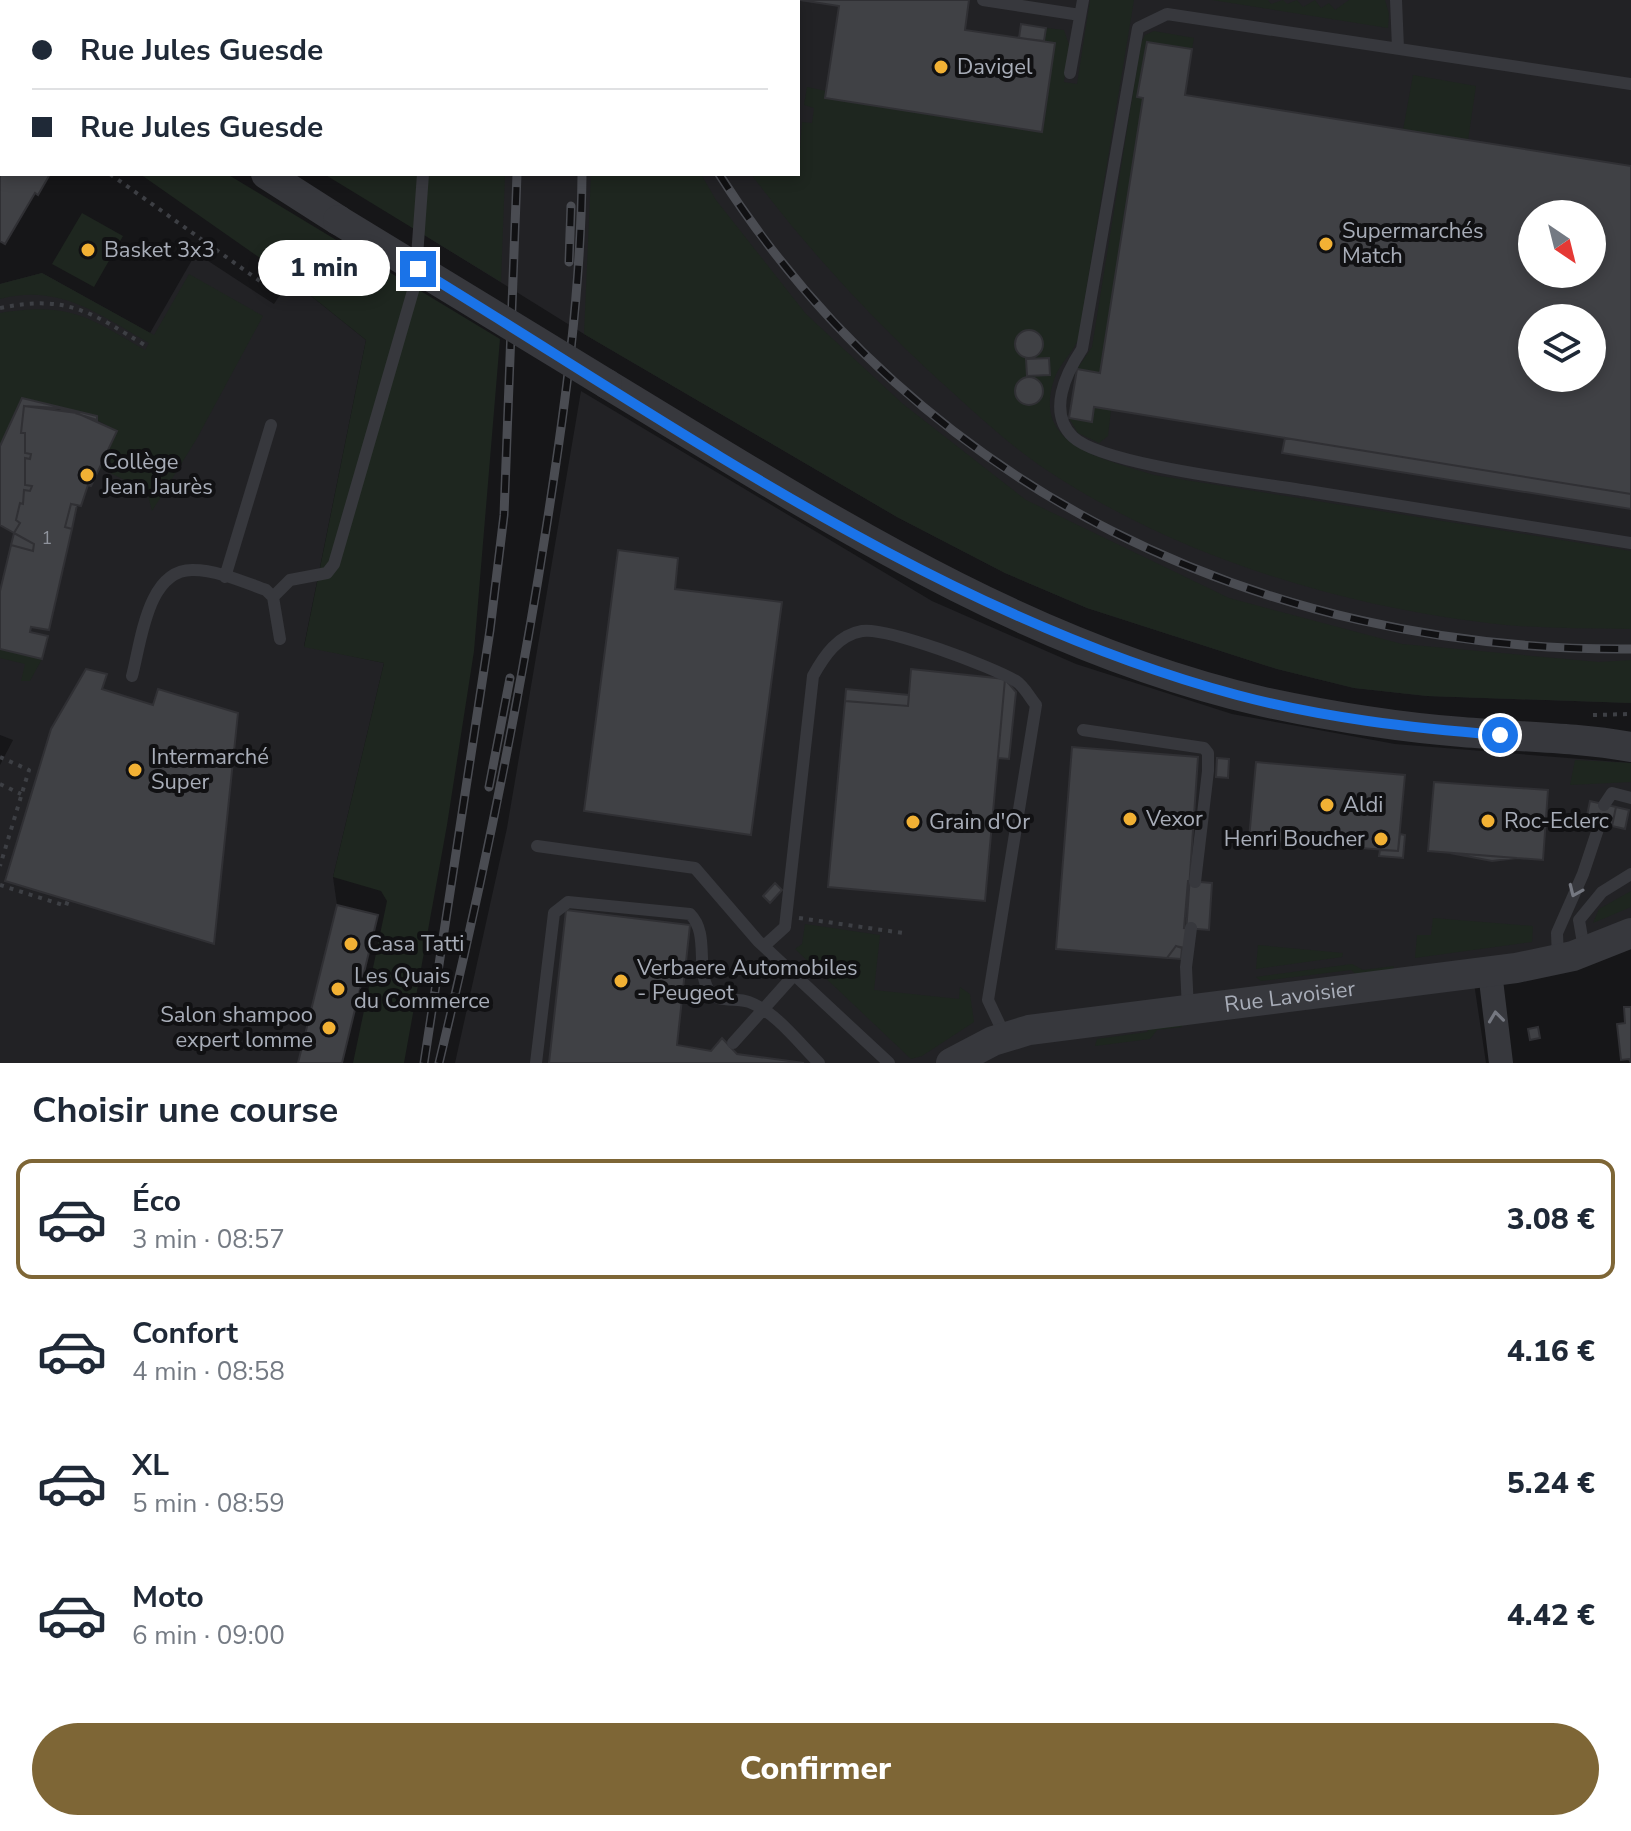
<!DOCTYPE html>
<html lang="fr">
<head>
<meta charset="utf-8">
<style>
  body { margin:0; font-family:"Nunito Sans",sans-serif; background:#f2f2f3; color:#1f2937; height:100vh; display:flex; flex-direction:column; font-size:30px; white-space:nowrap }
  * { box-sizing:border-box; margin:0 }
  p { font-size:26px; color:#747a83 }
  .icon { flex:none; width:44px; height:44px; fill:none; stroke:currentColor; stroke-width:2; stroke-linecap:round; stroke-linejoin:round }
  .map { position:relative; height:1063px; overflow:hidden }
  .sheet { display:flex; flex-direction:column; background:#fff; flex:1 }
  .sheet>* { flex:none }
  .guide { position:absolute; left:0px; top:0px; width:800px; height:176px; box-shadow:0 4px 12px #0003; display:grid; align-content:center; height:176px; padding:0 32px; background:#fff }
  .needle { width:52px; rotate:145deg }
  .controls { position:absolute; left:1518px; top:200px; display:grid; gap:16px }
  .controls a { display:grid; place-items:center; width:88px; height:88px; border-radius:50%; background:#fff; box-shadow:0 4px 12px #0003; font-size:40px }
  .end { position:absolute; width:36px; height:36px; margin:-18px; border:10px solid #1a73e8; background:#fff; box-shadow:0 0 0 4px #fff }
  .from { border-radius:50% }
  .bubble { position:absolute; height:56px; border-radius:28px; background:#fff; box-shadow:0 4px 12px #0003; font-size:26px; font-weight:800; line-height:56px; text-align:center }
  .guide b { display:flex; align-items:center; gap:28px; height:76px; font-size:30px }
  .guide b+b { border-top:2px solid #e0e1e3 }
  .guide i { width:20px; height:20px; background:#1f2937 }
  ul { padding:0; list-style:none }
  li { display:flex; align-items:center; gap:24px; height:120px; margin:0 16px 12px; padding:0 16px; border:4px solid transparent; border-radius:16px }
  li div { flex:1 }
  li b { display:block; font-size:30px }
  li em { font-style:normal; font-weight:800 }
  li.selected { border-color:#7e6636 }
  li>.icon { width:72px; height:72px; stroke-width:1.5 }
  h2 { padding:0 32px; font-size:36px; line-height:96px }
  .action { display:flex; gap:16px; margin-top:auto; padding:16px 32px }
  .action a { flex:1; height:92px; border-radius:48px; background:#7e6636; color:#fff; font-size:32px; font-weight:800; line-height:92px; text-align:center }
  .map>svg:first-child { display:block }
</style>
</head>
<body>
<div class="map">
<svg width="1631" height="1063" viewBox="0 0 1631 1063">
  <rect width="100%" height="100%" fill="#161618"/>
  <!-- built -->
  <path fill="#222225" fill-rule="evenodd" d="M390,0H1631V703L1427,696L1354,688L1277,669L1087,608L1005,573L897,517L584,334L368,200L363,174H798V2ZM1532,214H1592V274H1532ZM1532,318H1592V378H1532Z
    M196,253L274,304L290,279L366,340L304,646L384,663L333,877L337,905L298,1063H0V765L13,740L0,735V284L42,273L150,333Z
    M581,391L932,601L1076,664L1232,714L1395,744L1631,763V921L1595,937L1471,963L1486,1063H455L507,828Z"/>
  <!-- green -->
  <path fill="#1e261f" d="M49,0H512L51,2Z
    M1090,0H1134L1078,340C1072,353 1060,364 1055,377C1029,447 1106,459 1154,475L1631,551V629C1581,628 1530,629 1480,622C1328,603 1167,552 1039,465C1005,441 973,411 942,383C871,318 809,251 751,174H798L802,122L812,123L814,108L804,105L807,87L826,91V98L1042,132L1055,43L1044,41L1046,28L1064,30L1069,45L1064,82L1077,84Z
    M1212,0H1268L1271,4L1283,0L1287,4L1297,0L1303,7L1315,0L1321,8L1329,3L1335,10L1349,0H1385L1389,14L1388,28Z
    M1154,31L1194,38L1192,49L1147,42L1138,96L1143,98L1100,373L1077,369L1092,347L1141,43L1145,35Z
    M1413,75L1476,86L1468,140L1403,130Z
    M140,174H227L500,339L474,651L447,825L404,1063H353L387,901L381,891L333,877L384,663L304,647L366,340L290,279Z
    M324,174H505L501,282Z
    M591,174H701L716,200L806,314L903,404L1026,500L1229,598L1402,644L1599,662L1631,660V703L1427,696L1354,688L1277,669L1087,608L1005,573L897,517L584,334Z
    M82,213L123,236L94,287L52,264Z
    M42,273L154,335L189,274L263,316L196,440L152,511L147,491L100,468L117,431L97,420V416L23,398L0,446V313C69,302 87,316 145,350L149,343C100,315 59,283 0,299V284Z
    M1094,407L1111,410L1108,436L1099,443L1078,433L1069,418L1091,422Z
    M0,649L42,659L30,681H21L25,664L0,658Z
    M1575,760L1631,763V782L1570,785Z
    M1631,891V907L1593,923L1599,909Z
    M1433,918L1533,926L1532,942L1415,958L1417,935H1431Z
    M805,924L880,935L874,990L959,999L960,987L970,994L974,1022L922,1056L911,1059L795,949L802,944Z
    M1258,945L1343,953L1342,957L1256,969Z
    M1352,964L1363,970L1394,966L1392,973L1359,977L1351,970L1261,981L1256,977Z
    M1152,1024H1182V1027L1157,1030L1150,1039L1095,1046L1097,1039L1147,1032Z"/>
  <!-- building -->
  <path fill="#404145" stroke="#303034" stroke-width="2" fill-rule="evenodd" d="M800,0H969L965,30L1055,43L1042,132L825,98L839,6Z
    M1021,24L1046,28L1044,41L1019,38Z
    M1147,42L1192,49L1185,95L1631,166V494L1094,407L1092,422L1069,418L1077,369L1100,373L1143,98L1137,97ZM1532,214H1592V274H1532ZM1532,318H1592V378H1532Z
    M0,134L2,174H50L38,195L35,193L5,244L0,241Z
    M1015 344a14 14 0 1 1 28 0a14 14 0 1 1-28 0Z
    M1049,358L1050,375L1027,376L1026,359Z
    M1015 391a14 14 0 1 1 28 0a14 14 0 1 1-28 0Z
    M22,398L97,416V420L59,408L24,406L21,433H25V453L31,454L30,459L25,458V485L32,486L30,491L24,490L23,504L20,503L16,520L20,523L14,533L0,525V446Z
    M24,406L77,413L117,431L91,486L88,485L81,506L71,504L65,527L72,529L49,630L31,627L30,632L48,636L42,659L0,649V591L11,545L33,551L34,544L14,533L20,523L16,520L20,503L23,504L24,490L30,491L32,486L25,485V458L30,459L31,454L25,453V433H21Z
    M1285,438L1631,494V509L1282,453Z
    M71,504L77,505L72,529L65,527Z
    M14,533L34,544L33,551L11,545Z
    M618,550L678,558L675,589L782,602L751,835L584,811Z
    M86,669L107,674L102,689L153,705L158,689L238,713L214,944L5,881L51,729Z
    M911,669L1005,679L985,901L828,887L845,701L908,706Z
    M1005,679L1016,692L1009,759L998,758Z
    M846,689L909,695L908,706L845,701Z
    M1072,747L1198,757L1185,948L1176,946L1167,958L1056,949Z
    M1217,758L1229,759L1228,778L1216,777Z
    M1256,762L1405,775L1398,851L1249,839Z
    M1434,782L1548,790L1543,860L1428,851Z
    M1590,801L1616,807L1612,826L1586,820Z
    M1616,807L1629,810L1625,829L1612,826Z
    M1400,834L1405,835L1403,858L1379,856L1380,850L1398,851Z
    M1450,853L1517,858L1492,861Z
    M1188,881L1212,883L1209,930L1184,928Z
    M775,883L782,890L770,903L763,896Z
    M337,905L378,915L342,1063H298Z
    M566,910L690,925L677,1045L711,1051L722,1038L737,1054L804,1063H549Z
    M1176,946L1182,948L1181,959L1167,958Z
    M1624,1007H1631V1063L1629,1059L1621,1060L1617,1024L1625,1023Z
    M1538,1027L1540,1038L1530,1040L1528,1029Z"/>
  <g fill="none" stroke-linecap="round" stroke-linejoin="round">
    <!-- path -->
    <path stroke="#3d3f44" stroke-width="4" stroke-dasharray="4 6" stroke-linecap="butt" d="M94,0L96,2
      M140,0L144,2
      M198,0L202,2
      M262,0L266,2
      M116,2L117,0
      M179,2V0
      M295,2L296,0
      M319,2L320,0
      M338,2L339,0
      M358,2L359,0
      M378,2L379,0
      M0,95L2,97
      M110,174L264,284
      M0,308C69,294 91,313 148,347
      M1593,715L1631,714
      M0,757L29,770L0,866
      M0,784L21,794
      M0,885L66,906L68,900
      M799,918L903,933"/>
    <!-- service -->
    <path stroke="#37383d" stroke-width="12" d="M983,0L1080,15
      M1396,0L1398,48
      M456,2V0
      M782,2L783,0
      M1070,73L1083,0
      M1631,84L1167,14L1138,28L1082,349C1066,373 1047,412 1073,437C1102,465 1261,483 1308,491C1415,508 1523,525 1631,543
      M225,577L271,425
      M273,597L290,580L327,573L334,564L415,284L423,174
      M132,676C141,643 147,569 193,570C217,570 244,582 266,590L273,597L280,639
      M1083,730L1204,748L1208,753V771L1195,882
      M1604,805L1612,793L1631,798
      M537,846L695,868L758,941L889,1063
      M764,946L785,927L813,676C824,656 838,635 862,631C887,627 993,667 1016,681C1024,686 1030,698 1036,705L988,1000L1005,1036
      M1584,949L1579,920L1602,892L1631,874
      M1558,959L1557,933L1583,874L1600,823
      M1188,1010L1186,967L1191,928
      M733,1043L794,975
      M536,1063L554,913L568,902L690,914C710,934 695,968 709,991C717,1004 736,997 749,1002C776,1012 799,1043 819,1063"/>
    <!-- minor -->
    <path stroke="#37383d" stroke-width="24" d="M1490,972L1501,1063"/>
    <!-- tertiary -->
    <g stroke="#37383d" stroke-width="30">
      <path d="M8,0L10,2"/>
      <path d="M266,174L338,220"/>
      <path d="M607,384C817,511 1021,646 1264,702C1329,716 1396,727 1462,732C1518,737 1575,737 1631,747"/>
      <path id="s1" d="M951,1063L993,1041L1029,1030L1516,968L1573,956L1631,933"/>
    </g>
    <defs>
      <path id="rail" d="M553,0V2
        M636,0L637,2
        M525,2V0
        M719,174C920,490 1262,652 1631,649
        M569,262L571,206
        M489,787L510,678
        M424,1063L490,630L504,515L517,174
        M439,1063C482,884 519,705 547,523C565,407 581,292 582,174"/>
    </defs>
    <!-- rail casing -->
    <use href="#rail" stroke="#4a4c52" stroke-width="9"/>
    <!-- rail -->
    <use href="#rail" stroke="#111113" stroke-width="6" stroke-dasharray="18" stroke-linecap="butt"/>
    <!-- tertiary-bridge -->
    <path stroke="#37383d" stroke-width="30" d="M338,220L607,384"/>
  </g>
  <!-- one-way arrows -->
  <defs><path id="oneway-chevron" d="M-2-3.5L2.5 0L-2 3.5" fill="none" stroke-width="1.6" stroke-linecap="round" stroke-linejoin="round" transform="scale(2)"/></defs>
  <g stroke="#757881">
    <use href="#oneway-chevron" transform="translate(1575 891) rotate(114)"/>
    <use href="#oneway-chevron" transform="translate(1496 1017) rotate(-97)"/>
  </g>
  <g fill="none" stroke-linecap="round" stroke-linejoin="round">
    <!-- route -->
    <path stroke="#1a73e8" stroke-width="10" d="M418,269C679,428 939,615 1237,695C1323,718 1412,728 1500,735"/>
  </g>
  <!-- markers -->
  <g fill="#f2b134" stroke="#111113" stroke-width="3">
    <circle cx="941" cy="67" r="8"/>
    <circle cx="1326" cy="244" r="8"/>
    <circle cx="88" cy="250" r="8"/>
    <circle cx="87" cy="475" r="8"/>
    <circle cx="135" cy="770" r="8"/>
    <circle cx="1327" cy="805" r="8"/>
    <circle cx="1130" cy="819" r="8"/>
    <circle cx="1488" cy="821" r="8"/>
    <circle cx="913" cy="822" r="8"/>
    <circle cx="1381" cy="839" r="8"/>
    <circle cx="351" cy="944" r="8"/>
    <circle cx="621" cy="981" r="8"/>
    <circle cx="338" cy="989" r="8"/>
    <circle cx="329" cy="1028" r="8"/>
  </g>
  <g text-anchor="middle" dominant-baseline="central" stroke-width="8" stroke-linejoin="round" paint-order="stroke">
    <!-- number labels -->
    <g font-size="18" fill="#8e929b">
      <text x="47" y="538">1</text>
    </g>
    <!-- poi labels -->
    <g font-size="22" fill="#a8adb8" stroke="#111113" text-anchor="start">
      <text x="957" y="67">Davigel</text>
      <text x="1342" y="231">Supermarchés<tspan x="1342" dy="25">Match</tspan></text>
      <text x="104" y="250">Basket 3x3</text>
      <text x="103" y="462">Collège<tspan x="103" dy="25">Jean Jaurès</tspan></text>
      <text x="151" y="757">Intermarché<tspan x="151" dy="25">Super</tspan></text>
      <text x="1343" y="805">Aldi</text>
      <text x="1146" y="819">Vexor</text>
      <text x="1504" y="821">Roc-Eclerc</text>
      <text x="929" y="822">Grain d'Or</text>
      <text x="1365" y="839" text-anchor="end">Henri Boucher</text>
      <text x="367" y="944">Casa Tatti</text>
      <text x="637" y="968">Verbaere Automobiles<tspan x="637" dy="25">- Peugeot</tspan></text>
      <text x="354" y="976">Les Quais<tspan x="354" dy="25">du Commerce</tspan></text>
      <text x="313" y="1015" text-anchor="end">Salon shampoo<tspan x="313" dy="25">expert lomme</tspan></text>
    </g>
    <!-- street labels -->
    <g font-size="22" fill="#a8adb8" stroke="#111113">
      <text stroke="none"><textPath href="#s1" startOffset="348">Rue Lavoisier</textPath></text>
    </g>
  </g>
</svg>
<div class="controls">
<a><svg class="needle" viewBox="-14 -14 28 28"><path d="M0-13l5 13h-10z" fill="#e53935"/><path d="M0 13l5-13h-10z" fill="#747a83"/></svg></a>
<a><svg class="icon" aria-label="layers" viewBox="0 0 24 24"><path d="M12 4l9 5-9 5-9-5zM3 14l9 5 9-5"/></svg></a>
</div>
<i class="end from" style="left:1500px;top:735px"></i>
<i class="end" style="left:418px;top:269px"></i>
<div class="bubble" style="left:258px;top:240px;width:132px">1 min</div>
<div class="guide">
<b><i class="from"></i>Rue Jules Guesde</b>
<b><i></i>Rue Jules Guesde</b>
</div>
</div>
<section class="sheet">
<h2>Choisir une course</h2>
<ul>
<li class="selected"><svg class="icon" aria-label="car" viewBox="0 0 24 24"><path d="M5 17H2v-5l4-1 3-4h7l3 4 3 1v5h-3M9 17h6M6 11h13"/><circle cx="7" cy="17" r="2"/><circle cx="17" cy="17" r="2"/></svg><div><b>Éco</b><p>3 min · 08:57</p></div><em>3.08 €</em></li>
<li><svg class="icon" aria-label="car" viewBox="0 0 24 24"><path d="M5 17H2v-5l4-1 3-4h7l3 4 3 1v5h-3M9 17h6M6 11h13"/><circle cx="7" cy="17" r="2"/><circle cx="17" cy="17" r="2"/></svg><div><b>Confort</b><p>4 min · 08:58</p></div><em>4.16 €</em></li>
<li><svg class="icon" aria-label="car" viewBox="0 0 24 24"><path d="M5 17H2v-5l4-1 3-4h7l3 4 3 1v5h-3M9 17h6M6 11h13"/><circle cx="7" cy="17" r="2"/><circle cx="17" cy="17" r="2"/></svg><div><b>XL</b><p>5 min · 08:59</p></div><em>5.24 €</em></li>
<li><svg class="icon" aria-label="car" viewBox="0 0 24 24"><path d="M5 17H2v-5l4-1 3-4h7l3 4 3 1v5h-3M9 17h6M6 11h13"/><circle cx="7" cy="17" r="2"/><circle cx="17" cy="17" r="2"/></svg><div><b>Moto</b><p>6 min · 09:00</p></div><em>4.42 €</em></li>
</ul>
<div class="action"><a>Confirmer</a></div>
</section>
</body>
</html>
